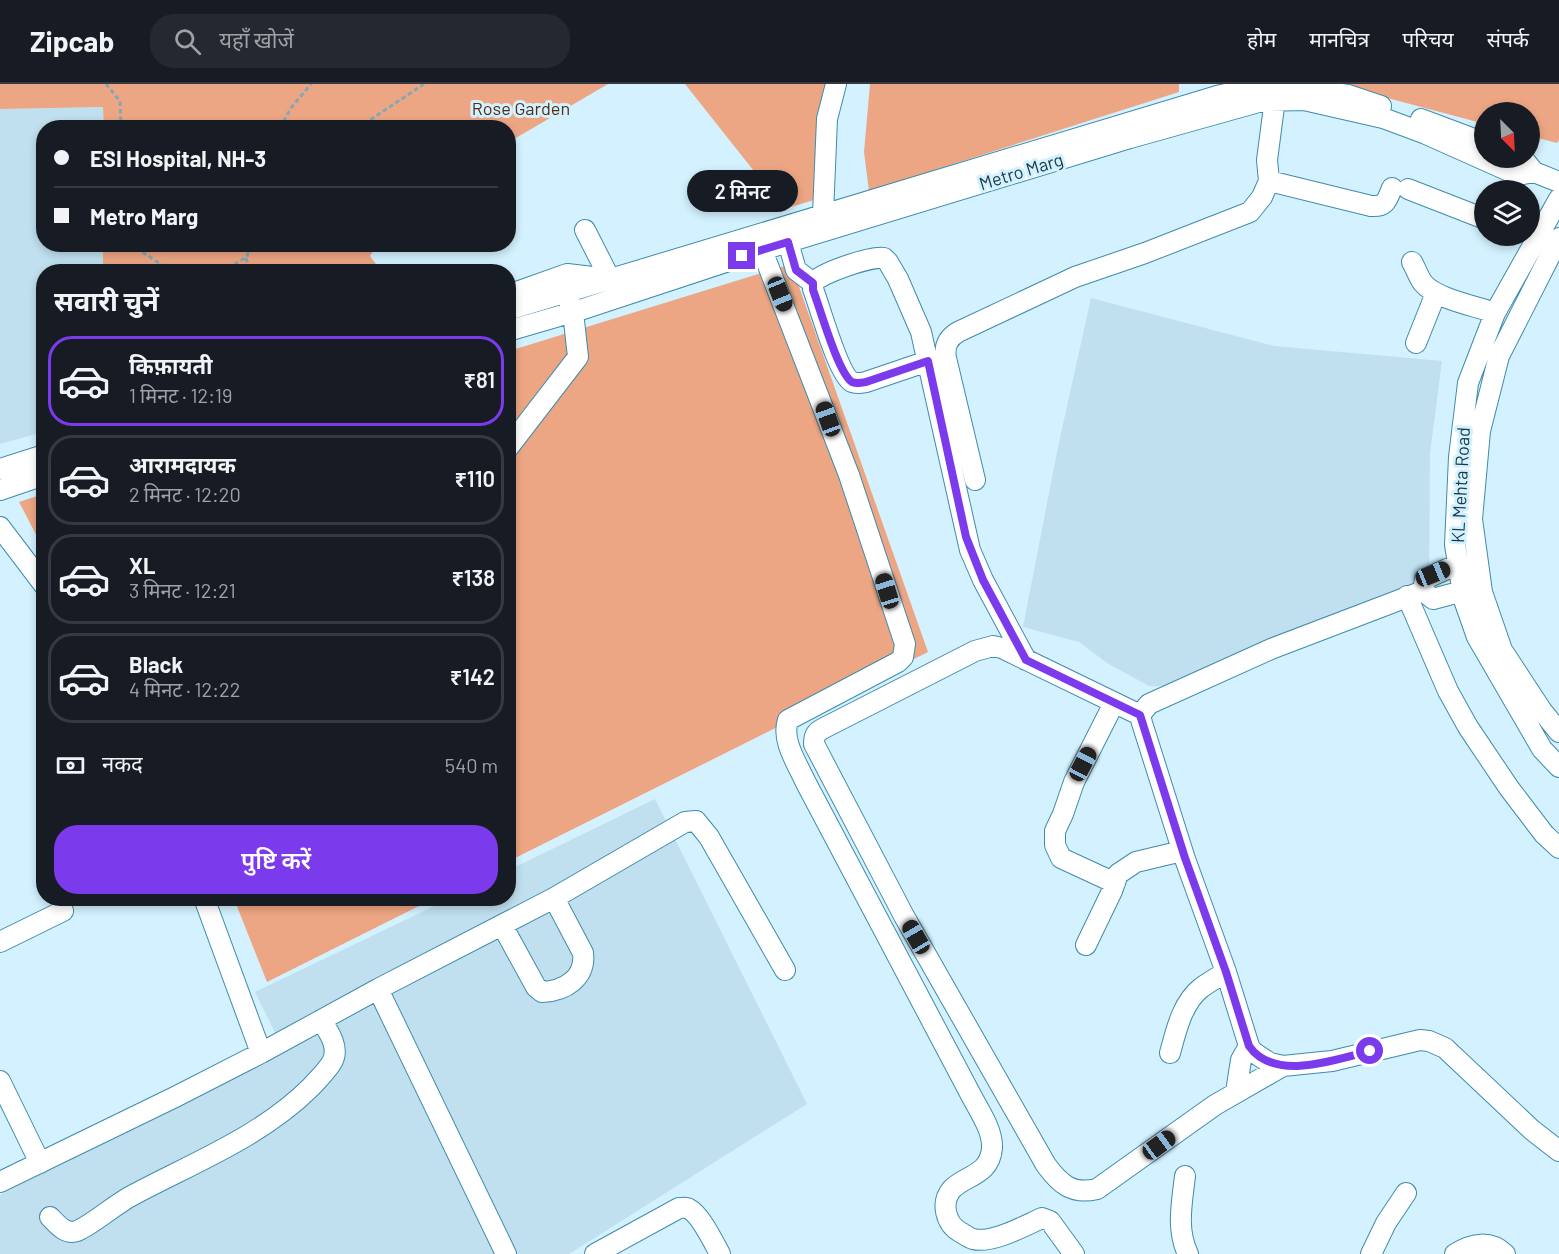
<!DOCTYPE html>
<html lang="hi">
<head>
<meta charset="utf-8">
<style>
  body { margin:0; font-family:Barlow,"Noto Sans Devanagari",sans-serif; background:#242831; color:#f1f3f6; height:100vh; display:flex; flex-direction:column; font-size:22px; white-space:nowrap }
  * { box-sizing:border-box; margin:0 }
  p { font-size:20px; color:#9ea1a6 }
  .icon { flex:none; width:33px; height:33px; fill:none; stroke:currentColor; stroke-width:2; stroke-linecap:round; stroke-linejoin:round }
  .map { position:relative; flex:1; overflow:hidden }
  .details { position:absolute; left:36px; top:180px; width:480px; height:642px; display:flex; flex-direction:column; background:#171b24; border-radius:24px; box-shadow:0 3px 9px #0003 }
  .details>* { flex:none }
  .top-card { position:absolute; left:36px; top:36px; width:480px; height:132px; border-radius:24px; box-shadow:0 3px 9px #0003; display:grid; align-content:center; height:132px; padding:0 18px; background:#171b24 }
  .needle { width:39px; rotate:156deg }
  .buttons { position:absolute; left:1474px; top:18px; display:grid; gap:12px }
  .buttons a { display:grid; place-items:center; width:66px; height:66px; border-radius:50%; background:#171b24; box-shadow:0 3px 9px #0003; font-size:30px }
  .end { position:absolute; width:27px; height:27px; margin:-14px; border:8px solid #7c3aed; background:#fff; box-shadow:0 0 0 3px #fff }
  .from { border-radius:50% }
  .bubble { position:absolute; height:42px; border-radius:21px; background:#171b24; box-shadow:0 3px 9px #0003; font-size:20px; font-weight:600; line-height:42px; text-align:center }
  .car { position:absolute; width:18px; height:36px; margin:-18px -9px; border-radius:8px; box-shadow:0 0 4px 2px #0007; background:linear-gradient(#222 24%,#8ab4d8 0 40%,#222 0 76%,#8ab4d8 0 86%,#222 0) }
  .top-card b { display:flex; align-items:center; gap:21px; height:57px; font-size:22px }
  .top-card b+b { border-top:2px solid #363941 }
  .top-card i { width:15px; height:15px; background:#f1f3f6 }
  ul { padding:0; list-style:none }
  li { display:flex; align-items:center; gap:18px; height:90px; margin:0 12px 9px; padding:0 6px; border:3px solid #363941; border-radius:24px }
  li div { flex:1 }
  li b { display:block; font-size:22px }
  li em { font-style:normal; font-weight:600 }
  li.selected { border-color:#7c3aed }
  li>.icon { width:54px; height:54px; stroke-width:1.5 }
  h2 { padding:0 18px; font-size:27px; line-height:72px }
  .pay { display:flex; align-items:center; gap:15px; height:66px; padding:0 18px; font-size:22px }
  .pay p { margin-inline-start:auto }
  .action { display:flex; gap:12px; margin-top:auto; padding:12px 18px }
  .action a { flex:1; height:69px; border-radius:24px; background:#7c3aed; color:#fff; font-size:24px; font-weight:600; line-height:69px; text-align:center }
  header { display:flex; align-items:center; gap:36px; box-sizing:border-box; height:84px; padding:0 30px; background:#171b24; border-bottom:2px solid #363941 }
  header strong { font-size:28px }
  nav { display:flex; gap:33px; margin-inline-start:auto; font-size:21px }
  .search { width:420px; height:54px; background:#242831; display:flex; align-items:center; gap:15px; box-sizing:border-box; padding:0 21px; border-radius:24px; color:#9ea1a6; font-size:22px }
  .map>svg:first-child { display:block }
</style>
</head>
<body>
<header>
<strong>Zipcab</strong>
<div class="search"><svg class="icon" aria-label="search" viewBox="0 0 24 24"><circle cx="10" cy="10" r="6"/><path d="M15 15l6 6"/></svg>यहाँ खोजें</div>
<nav><a>होम</a><a>मानचित्र</a><a>परिचय</a><a>संपर्क</a></nav>
</header>
<div class="map">
<svg width="1559" height="1170" viewBox="0 0 1559 1170">
  <rect width="100%" height="100%" fill="#d3f1fe"/>
  <!-- built -->
  <path fill="#c0e0ef" d="M104,23V43L44,44V160L103,161V187L44,188L43,348L0,360V25Z
    M1091,214L1274,262L1442,277L1430,370L1429,507L1309,562L1180,603L1149,602L1107,579L1079,558L1023,543L1058,363Z
    M655,715L807,1020L569,1170H0V1111L284,967L255,908L449,815L508,814L509,786Z"/>
  <!-- green -->
  <path fill="#eda683" d="M0,0H608L509,58L508,44L104,43L103,23L0,25Z
    M685,0H829L831,111L784,125Z
    M870,0H1179V8L869,107L864,68Z
    M1335,0H1559V56L1557,59L1530,52V28H1485V40Z
    M103,161H377L370,172L381,187H103Z
    M791,180L928,568L509,777V267Z
    M43,410H44L43,464L19,418Z
    M234,815H433L267,898Z"/>
  <g fill="none" stroke-linecap="round" stroke-linejoin="round">
    <defs>
      <path id="minor" d="M1279,0L1348,11L1381,22
        M1421,35L1485,59
        M1518,74L1525,77L1534,88
        M1269,97L1371,122C1386,123 1387,116 1392,104
        M1408,105L1485,135
        M1559,115L1495,229L1468,299L1459,373L1455,461L1464,516L1477,553L1542,665L1559,683
        M827,141L823,130L827,35L836,0
        M585,146L610,195
        M1559,154L1499,272L1480,347L1472,435L1482,508L1502,566L1542,627L1559,648
        M788,158L796,186L813,199V205C820,223 838,290 852,298C857,300 861,299 866,298L928,277
        M762,166L849,391L905,560L903,573L898,578L788,636C781,656 797,679 805,697L972,1013C980,1028 993,1047 992,1064C990,1091 966,1091 952,1105C940,1119 946,1140 960,1148C964,1150 969,1154 973,1155C992,1160 1024,1142 1042,1134L1050,1137L1074,1170
        M1412,178C1416,185 1419,194 1423,199C1436,215 1476,222 1495,229
        M813,199C820,189 871,172 884,174L888,178L898,195L921,248L970,466L983,496L1026,576
        M508,211L567,190L601,194
        M508,226L1217,12L1269,0
        M508,247L580,226L762,166L1130,54L1262,17L1304,16L1383,34L1426,50L1518,91L1534,88L1559,98
        M1416,259L1436,209
        M508,364L578,273L573,228L569,217
        M0,385L44,371
        M975,396L946,274C944,262 948,254 958,248L1075,193L1145,169L1250,128L1262,113L1269,97L1267,76L1275,15L1273,4
        M0,406L44,391
        M0,443L44,501
        M1423,507L1271,565L1149,620L1140,631L1142,639L1185,775L1226,888L1249,962L1253,968L1270,979L1283,982L1332,977L1420,956L1429,957L1445,964L1532,1046L1559,1067
        M1423,507L1425,495L1447,485L1458,482
        M1423,507L1433,515L1463,507
        M1407,512L1448,607L1468,643L1509,704L1544,750L1559,764
        M1114,619L1074,698L1063,730L1055,747V761L1061,774L1115,799
        M1140,631L1002,564L993,562L975,567L824,644C816,648 814,651 814,660L904,832L1046,1081C1060,1100 1072,1111 1097,1105L1215,1021L1283,982
        M204,814L261,969
        M502,841L536,903L542,908C565,907 586,894 583,869L554,814
        M0,858L63,827
        M1086,861L1112,807L1118,790L1136,778L1182,767
        M378,905L506,1170
        M1170,969C1176,947 1182,919 1201,904C1209,898 1218,893 1226,888
        M0,997L40,1079
        M1236,1008L1241,976L1249,962
        M1185,1092C1182,1119 1176,1145 1188,1170
        M0,1098L175,1013L261,969L378,905L554,814L685,738L696,737L709,753L785,886
        M50,1133C57,1140 65,1151 77,1147C94,1140 116,1119 135,1110C195,1078 262,1052 311,1003C318,995 327,987 332,978C340,964 329,948 321,936
        M595,1170L679,1124C683,1124 686,1123 689,1125C700,1130 714,1159 720,1170
        M1371,1170L1386,1139L1406,1109
        M1455,1170C1472,1159 1490,1156 1505,1170"/>
    </defs>
    <!-- minor casing -->
    <use href="#minor" stroke="#3e8cac" stroke-width="22"/>
    <!-- path -->
    <path stroke="#87a6b3" stroke-width="3" stroke-dasharray="4.5 3" stroke-linecap="butt" d="M106,0L120,17L121,44
      M280,44L291,24L311,0
      M358,44L424,0
      M130,160L162,181L195,185L222,187L247,173L250,160
      M246,174L250,188
      M268,188L276,185L277,188"/>
    <!-- minor -->
    <use href="#minor" stroke="#fff" stroke-width="20"/>
  </g>
  <g fill="none" stroke-linecap="round" stroke-linejoin="round">
    <!-- route -->
    <path stroke="#7c3aed" stroke-width="8" d="M742,172L788,158L796,186L813,199V206C820,224 838,289 852,298C857,300 861,299 866,298L928,277L966,453L983,496L1026,576L1140,631L1185,774L1226,888L1249,962C1274,998 1334,976 1370,967"/>
  </g>
  <g text-anchor="middle" dominant-baseline="central" stroke-width="6" stroke-linejoin="round" paint-order="stroke">
    <!-- park labels -->
    <g font-size="18" fill="#562d17" stroke="#d3f1fe">
      <text x="521" y="24">Rose Garden</text>
    </g>
    <!-- street labels -->
    <g font-size="18" fill="#193a47" stroke="#d3f1fe">
      <text transform="translate(1021 87) rotate(-17)">Metro Marg</text>
      <text transform="translate(1460 401) rotate(-87)">KL Mehta Road</text>
    </g>
  </g>
</svg>
<div class="buttons">
<a><svg class="needle" viewBox="-14 -14 28 28"><path d="M0-13l5 13h-10z" fill="#e53935"/><path d="M0 13l5-13h-10z" fill="#9ea1a6"/></svg></a>
<a><svg class="icon" aria-label="layers" viewBox="0 0 24 24"><path d="M12 4l9 5-9 5-9-5zM3 14l9 5 9-5"/></svg></a>
</div>
<i class="end from" style="left:1370px;top:967px"></i>
<i class="end" style="left:742px;top:172px"></i>
<div class="bubble" style="left:687px;top:86px;width:111px">2 मिनट</div>
<i class="car" style="left:780px;top:210px;rotate:158deg"></i>
<i class="car" style="left:828px;top:335px;rotate:340deg"></i>
<i class="car" style="left:1433px;top:490px;rotate:68deg"></i>
<i class="car" style="left:887px;top:507px;rotate:343deg"></i>
<i class="car" style="left:1083px;top:680px;rotate:28deg"></i>
<i class="car" style="left:916px;top:853px;rotate:330deg"></i>
<i class="car" style="left:1159px;top:1061px;rotate:54deg"></i>
<div class="top-card">
<b><i class="from"></i>ESI Hospital, NH-3</b>
<b><i></i>Metro Marg</b>
</div>
<section class="details">
<h2>सवारी चुनें</h2>
<ul>
<li class="selected"><svg class="icon" aria-label="car" viewBox="0 0 24 24"><path d="M5 17H2v-5l4-1 3-4h7l3 4 3 1v5h-3M9 17h6M6 11h13"/><circle cx="7" cy="17" r="2"/><circle cx="17" cy="17" r="2"/></svg><div><b>किफ़ायती</b><p>1 मिनट · 12:19</p></div><em>₹81</em></li>
<li><svg class="icon" aria-label="car" viewBox="0 0 24 24"><path d="M5 17H2v-5l4-1 3-4h7l3 4 3 1v5h-3M9 17h6M6 11h13"/><circle cx="7" cy="17" r="2"/><circle cx="17" cy="17" r="2"/></svg><div><b>आरामदायक</b><p>2 मिनट · 12:20</p></div><em>₹110</em></li>
<li><svg class="icon" aria-label="car" viewBox="0 0 24 24"><path d="M5 17H2v-5l4-1 3-4h7l3 4 3 1v5h-3M9 17h6M6 11h13"/><circle cx="7" cy="17" r="2"/><circle cx="17" cy="17" r="2"/></svg><div><b>XL</b><p>3 मिनट · 12:21</p></div><em>₹138</em></li>
<li><svg class="icon" aria-label="car" viewBox="0 0 24 24"><path d="M5 17H2v-5l4-1 3-4h7l3 4 3 1v5h-3M9 17h6M6 11h13"/><circle cx="7" cy="17" r="2"/><circle cx="17" cy="17" r="2"/></svg><div><b>Black</b><p>4 मिनट · 12:22</p></div><em>₹142</em></li>
</ul>
<div class="pay"><svg class="icon" aria-label="cash" viewBox="0 0 24 24"><path d="M3 7h18v10H3z"/><circle cx="12" cy="12" r="2"/></svg>नकद<p>540 m</p></div>
<div class="action"><a>पुष्टि करें</a></div>
</section>
</div>
</body>
</html>
